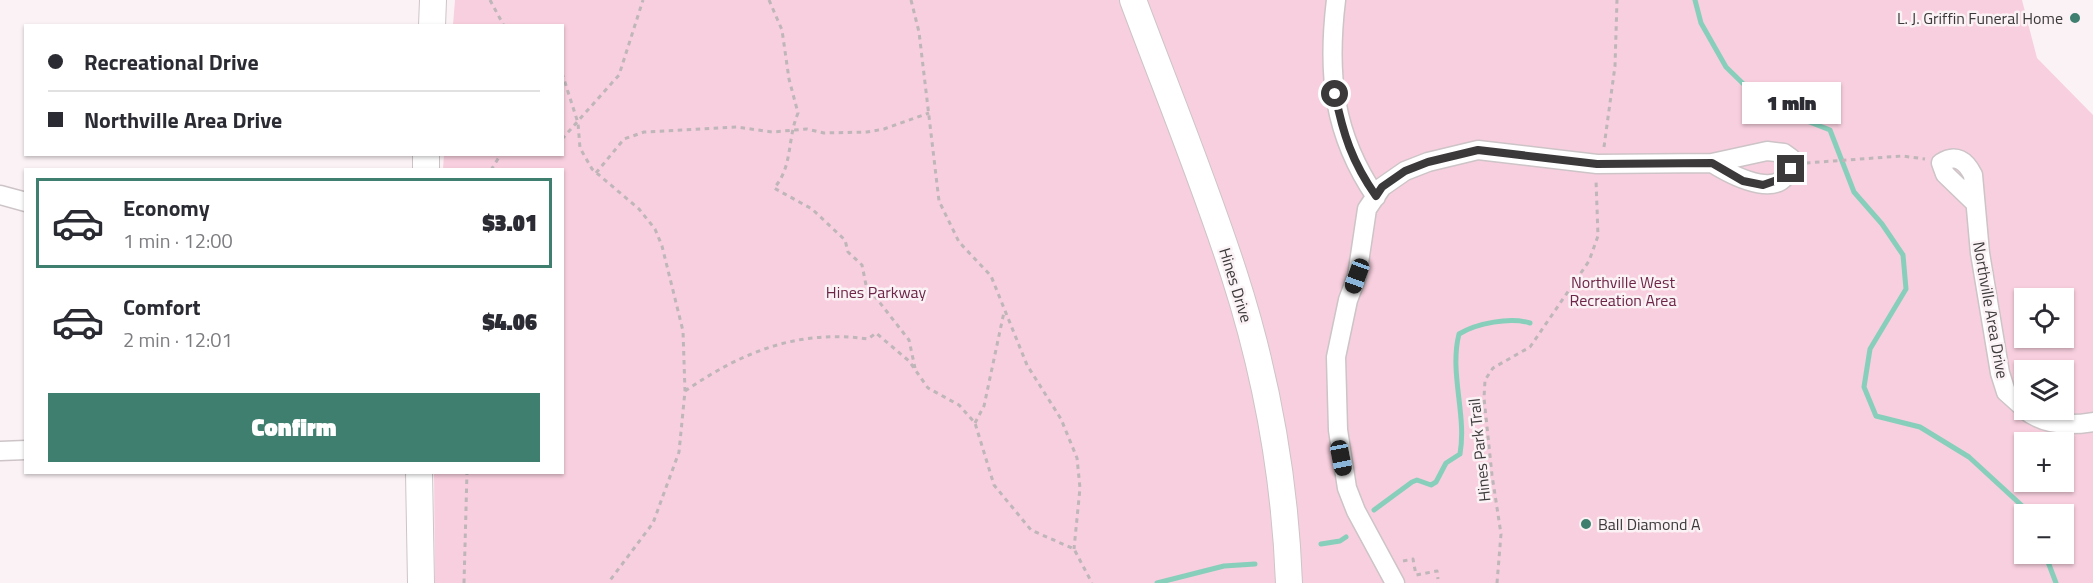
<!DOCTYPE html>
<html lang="en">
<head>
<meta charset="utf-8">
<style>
  body { margin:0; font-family:"Titillium Web",sans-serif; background:#f7f7f7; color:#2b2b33; height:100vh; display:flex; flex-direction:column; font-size:22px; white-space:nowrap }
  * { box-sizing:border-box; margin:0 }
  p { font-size:20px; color:#7c7c81 }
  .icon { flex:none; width:33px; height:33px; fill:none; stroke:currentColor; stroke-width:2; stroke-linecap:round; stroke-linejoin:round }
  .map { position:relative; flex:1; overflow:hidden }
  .panel { position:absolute; left:24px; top:168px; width:540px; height:306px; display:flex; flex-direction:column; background:#fff; border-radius:0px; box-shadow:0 2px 4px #0004 }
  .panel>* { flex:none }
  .top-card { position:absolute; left:24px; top:24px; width:540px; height:132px; border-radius:0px; box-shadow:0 2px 4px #0004; display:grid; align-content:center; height:132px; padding:0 24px; background:#fff }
  .buttons { position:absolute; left:2014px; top:288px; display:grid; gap:12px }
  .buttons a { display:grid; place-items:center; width:60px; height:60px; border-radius:0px; background:#fff; box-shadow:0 2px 4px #0004; font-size:30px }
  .end { position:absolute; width:27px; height:27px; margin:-14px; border:8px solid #3c393a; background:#fff; box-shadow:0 0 0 3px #fff }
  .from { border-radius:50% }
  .bubble { position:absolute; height:42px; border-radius:0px; background:#fff; box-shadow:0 2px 4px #0004; font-size:20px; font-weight:800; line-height:42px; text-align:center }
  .car { position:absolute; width:18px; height:36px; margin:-18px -9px; border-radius:8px; box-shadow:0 0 4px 2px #0007; background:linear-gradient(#222 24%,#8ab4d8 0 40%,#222 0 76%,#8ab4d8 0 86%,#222 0) }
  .top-card b { display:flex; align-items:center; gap:21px; height:57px; font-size:22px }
  .top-card b+b { border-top:2px solid #e1e1e2 }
  .top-card i { width:15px; height:15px; background:#2b2b33 }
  ul { padding:10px 0 0; list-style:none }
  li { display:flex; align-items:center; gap:18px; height:90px; margin:0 12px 9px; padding:0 12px; border:3px solid transparent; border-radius:0px }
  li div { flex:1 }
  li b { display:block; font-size:22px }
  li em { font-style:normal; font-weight:800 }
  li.current { border-color:#3e7f6f }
  li>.icon { width:54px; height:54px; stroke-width:1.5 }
  .primary-button { display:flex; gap:12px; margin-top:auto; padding:12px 24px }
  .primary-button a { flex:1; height:69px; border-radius:0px; background:#3e7f6f; color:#fff; font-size:24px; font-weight:800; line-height:69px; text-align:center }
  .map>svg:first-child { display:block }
</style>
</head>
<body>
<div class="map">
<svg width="2093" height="583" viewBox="0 0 2093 583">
  <rect width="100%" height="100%" fill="#fbf2f5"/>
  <!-- green -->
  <path fill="#f8cfde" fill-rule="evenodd" d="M455,0H2022L2037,58L2093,115V583H435L434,473L562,472V170L443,169L444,155L562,154V26L453,25ZM2025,298H2064V338H2025ZM2025,370H2064V410H2025ZM2025,442H2064V482H2025ZM2025,514H2064V554H2025Z"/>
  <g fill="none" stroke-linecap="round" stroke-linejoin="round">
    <!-- stream -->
    <path stroke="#87cfbb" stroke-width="5" d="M1695,0L1701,23L1726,67L1764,104L1830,130L1854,192L1882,224L1903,255L1906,289L1870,349L1864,387L1876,416L1920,427L1969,457L2031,514
      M1374,510L1412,482L1417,480L1431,485L1436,482L1446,463L1460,454C1467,415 1449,373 1459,334C1477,323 1510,317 1530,323
      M1321,544L1340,541L1346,537
      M2045,554L2056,583
      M1157,583L1224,566L1255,564"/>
    <defs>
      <path id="street" d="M1336,0C1327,74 1333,134 1376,197
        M0,195L26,202
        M1974,202L1945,174L1941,163C1956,153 1966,161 1973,175L1980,253L2000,373L2006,392L2025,409
        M2025,410C2044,425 2070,426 2093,422
        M0,451L26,450
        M1395,583L1356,511L1347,488L1338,430L1336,357L1348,300L1357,276L1367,209L1382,187L1405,171L1428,162L1478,150L1597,164L1712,163L1767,151L1784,153L1791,158C1789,206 1733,176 1712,163"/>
      <path id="secondary" d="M1133,0C1167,91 1204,181 1234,274C1266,373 1285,479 1289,583
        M432,26L433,0
        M426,170V154
        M419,472L421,583"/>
    </defs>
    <!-- street casing -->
    <use href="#street" stroke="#cdc4c7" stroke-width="21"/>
    <!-- secondary casing -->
    <use href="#secondary" stroke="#cdc4c7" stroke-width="28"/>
    <!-- path -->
    <path stroke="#beb6b9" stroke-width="3" stroke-dasharray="4.5 4.5" stroke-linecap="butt" d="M490,0L504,26
      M769,0L782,30L789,79L798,113C787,139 793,167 774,188L812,209L845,240L848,252L862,265L866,285L909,340L915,368
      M911,0L919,32L939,201L959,242L991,276L1027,365L1061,419L1077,458L1080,488L1074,549
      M562,73L578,123L580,148L592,169L639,209L655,229L662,246L683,331L685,391L679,452L653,523L608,583
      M562,139L619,75L643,0
      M1604,147L1615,66L1617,0
      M1806,163L1902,156L1925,159
      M491,170L501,154
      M596,173L624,139L644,132L737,127L772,132L807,129L824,133L867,132L884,129L929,113
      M685,391C742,352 798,329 868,339L876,333L909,361L928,388L959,405L975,423L994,485L1031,530L1074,549L1092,583
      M975,423L984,406L1004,312
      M1403,561L1413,559L1416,575L1437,571L1438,579
      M464,583L467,472
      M1497,583L1501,534L1492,475L1484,398L1485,380L1493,368L1530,347L1589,261L1598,236L1596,180"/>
    <!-- street -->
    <use href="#street" stroke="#fff" stroke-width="18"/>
    <!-- secondary -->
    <use href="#secondary" stroke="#fff" stroke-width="26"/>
  </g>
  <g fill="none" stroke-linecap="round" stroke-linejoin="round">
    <!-- route -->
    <path stroke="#3c393a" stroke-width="8" d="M1335,94C1343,134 1352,162 1376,196L1382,187L1405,171L1428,162L1478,150L1597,164L1712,163L1743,181L1763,185L1783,178L1791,169"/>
  </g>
  <!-- markers -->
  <g fill="#3e7f6f" stroke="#fbf2f5" stroke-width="2">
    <circle cx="2075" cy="18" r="6"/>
    <circle cx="1586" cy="524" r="6"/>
  </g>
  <g text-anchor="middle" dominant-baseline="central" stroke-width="5" stroke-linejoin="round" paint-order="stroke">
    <!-- poi labels -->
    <g font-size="16" fill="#3c393a" stroke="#fbf2f5" text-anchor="end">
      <text x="2063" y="18">L. J. Griffin Funeral Home</text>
      <text x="1598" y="524" text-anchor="start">Ball Diamond A</text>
    </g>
    <!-- park labels -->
    <g font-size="16" fill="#6d2647" stroke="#fbf2f5">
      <text x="1623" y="282">Northville West<tspan x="1623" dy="18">Recreation Area</tspan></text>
      <text x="876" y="292">Hines Parkway</text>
    </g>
    <!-- street labels -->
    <g font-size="16" fill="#3c393a" stroke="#fbf2f5">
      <text transform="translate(1236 285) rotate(73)">Hines Drive</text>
      <text transform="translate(1991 310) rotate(80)">Northville Area Drive</text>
      <text transform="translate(1479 450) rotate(-96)">Hines Park Trail</text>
    </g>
  </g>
</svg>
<div class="buttons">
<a><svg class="icon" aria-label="locate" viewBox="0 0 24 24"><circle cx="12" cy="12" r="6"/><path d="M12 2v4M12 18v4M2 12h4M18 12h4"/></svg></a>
<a><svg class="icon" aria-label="layers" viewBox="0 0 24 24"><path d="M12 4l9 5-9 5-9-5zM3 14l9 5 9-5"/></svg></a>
<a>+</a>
<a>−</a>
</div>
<i class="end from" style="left:1335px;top:94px"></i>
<i class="end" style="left:1791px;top:169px"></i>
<div class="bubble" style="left:1742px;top:82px;width:99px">1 min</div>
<i class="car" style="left:1357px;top:276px;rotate:200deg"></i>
<i class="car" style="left:1341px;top:458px;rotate:169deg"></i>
<div class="top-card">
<b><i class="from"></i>Recreational Drive</b>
<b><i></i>Northville Area Drive</b>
</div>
<section class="panel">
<ul>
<li class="current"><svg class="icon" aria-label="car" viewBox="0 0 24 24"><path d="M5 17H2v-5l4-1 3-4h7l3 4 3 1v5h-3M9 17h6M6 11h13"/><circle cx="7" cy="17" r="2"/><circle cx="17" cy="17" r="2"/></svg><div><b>Economy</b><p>1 min · 12:00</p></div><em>$3.01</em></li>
<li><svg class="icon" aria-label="car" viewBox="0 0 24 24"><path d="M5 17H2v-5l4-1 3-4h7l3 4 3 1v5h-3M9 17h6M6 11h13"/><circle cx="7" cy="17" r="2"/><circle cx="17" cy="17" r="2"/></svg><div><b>Comfort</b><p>2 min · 12:01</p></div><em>$4.06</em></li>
</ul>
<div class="primary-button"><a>Confirm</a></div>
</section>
</div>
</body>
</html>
